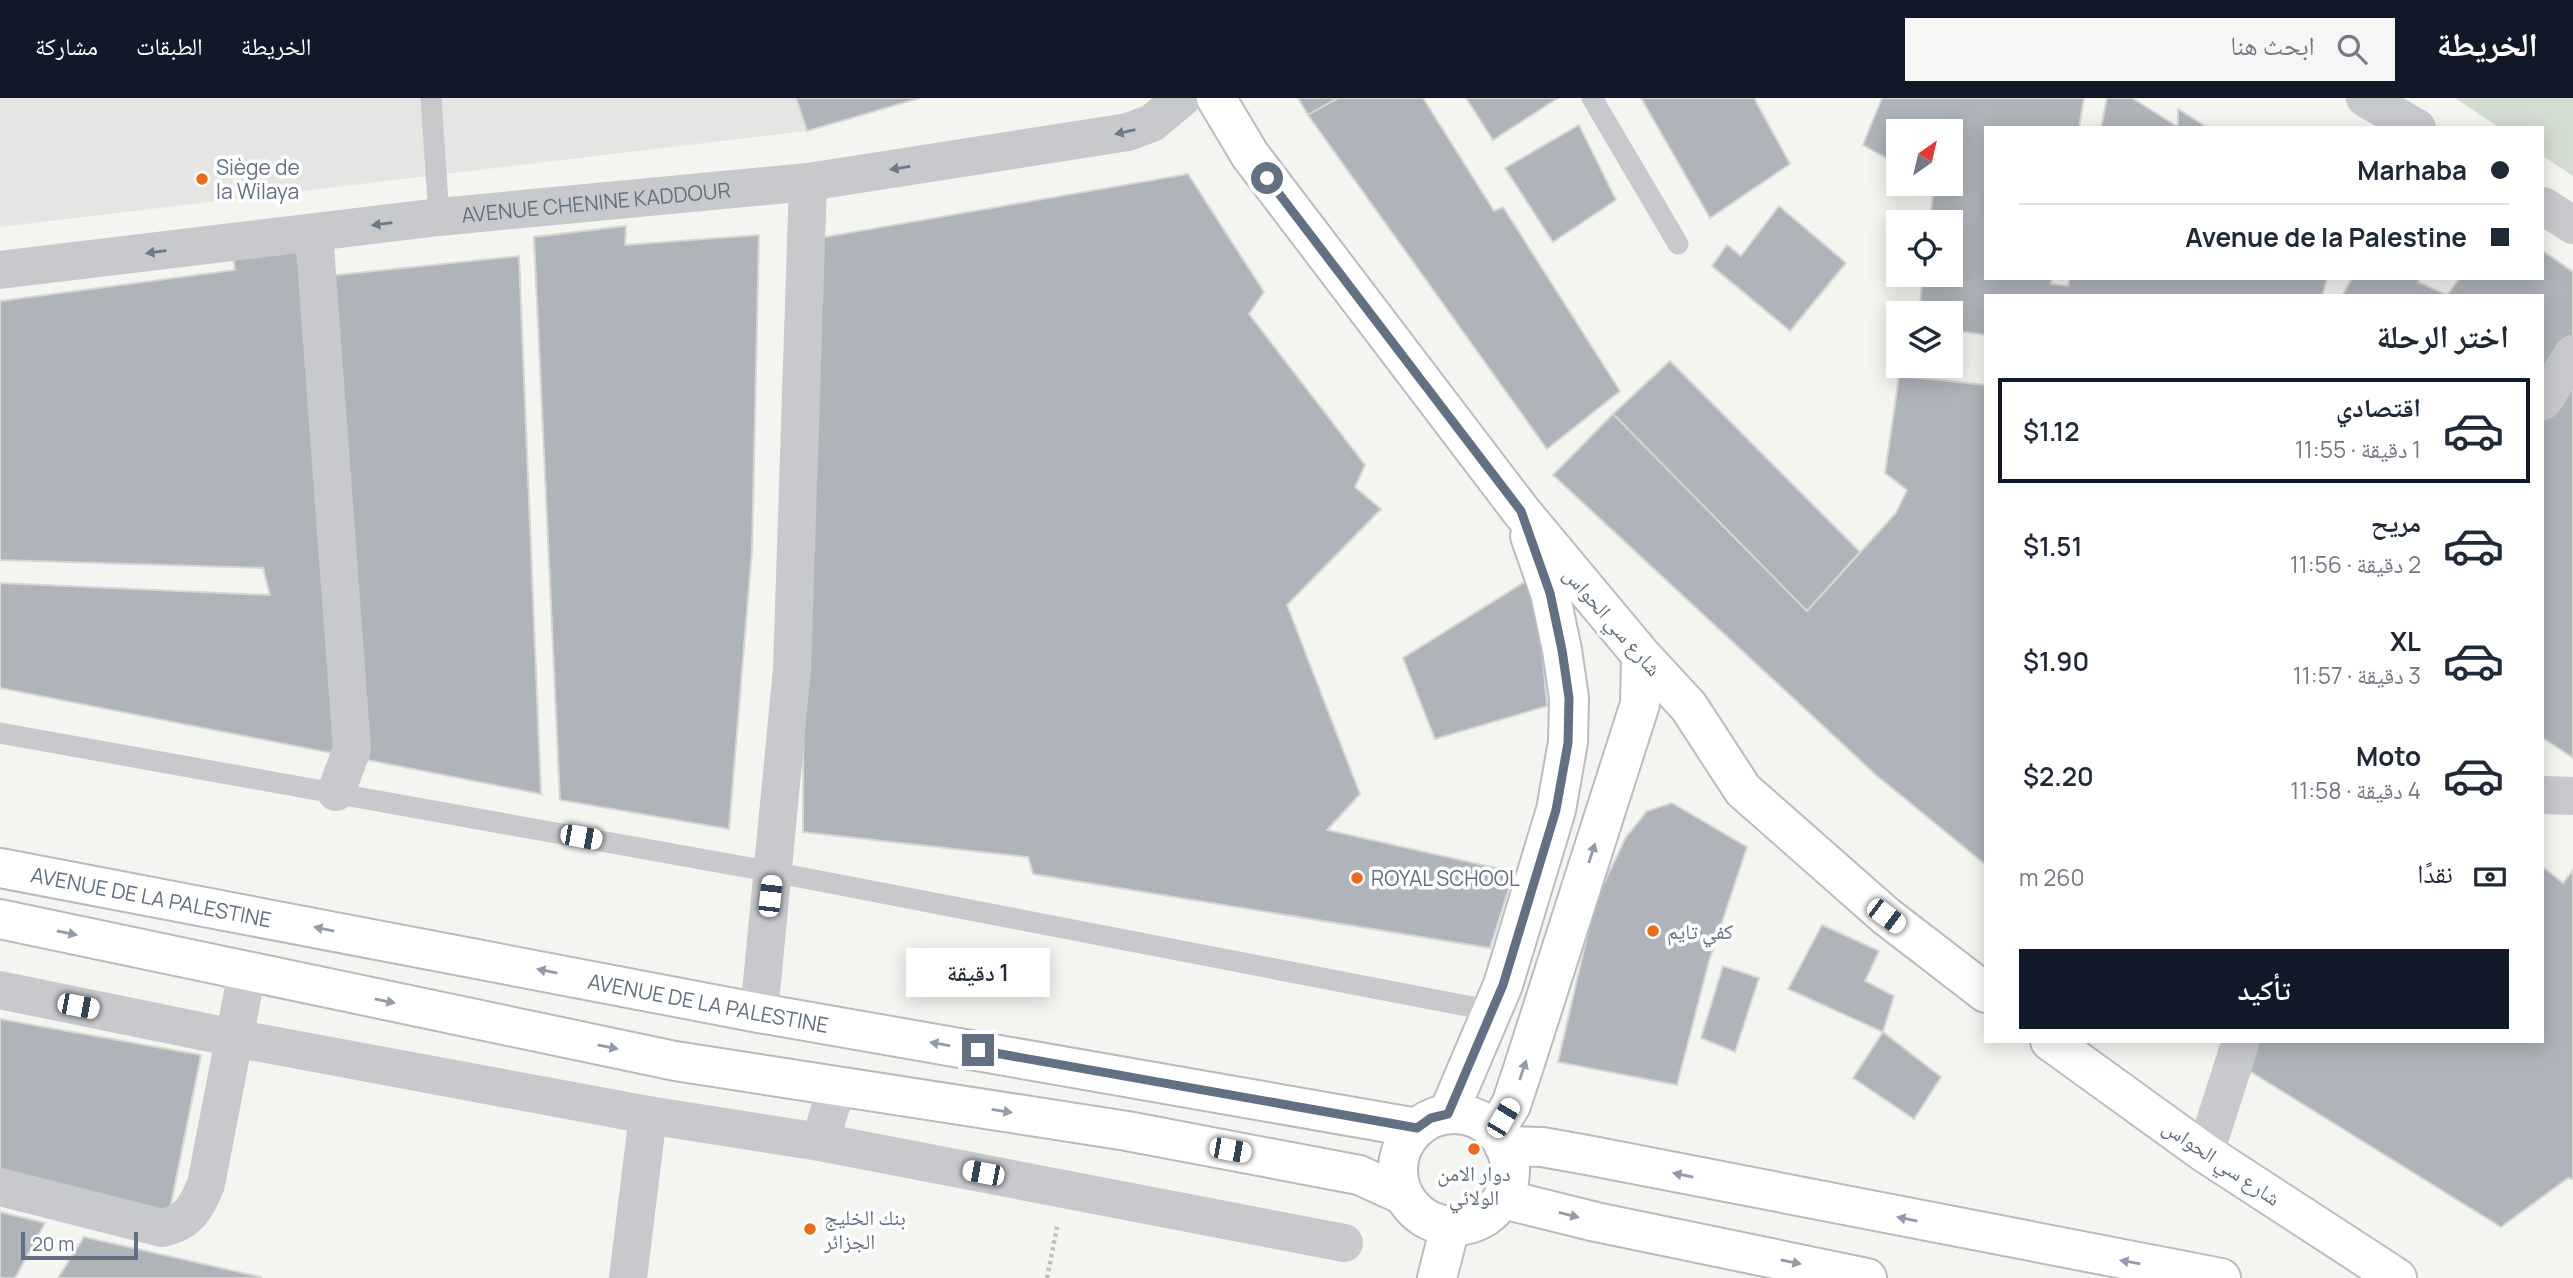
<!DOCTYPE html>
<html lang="ar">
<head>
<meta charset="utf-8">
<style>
  body { margin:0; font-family:Manrope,"Noto Naskh Arabic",sans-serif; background:#f6f6f7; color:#1f2937; direction:rtl; height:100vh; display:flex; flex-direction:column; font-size:26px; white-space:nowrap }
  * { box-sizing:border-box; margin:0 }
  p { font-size:23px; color:#747a83 }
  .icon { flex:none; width:38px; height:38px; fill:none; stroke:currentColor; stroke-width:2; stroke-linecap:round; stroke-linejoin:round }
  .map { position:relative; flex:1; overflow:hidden; direction:ltr }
  .sheet { position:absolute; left:1984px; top:196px; width:560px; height:749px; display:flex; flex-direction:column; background:#fff; border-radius:0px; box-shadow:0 4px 18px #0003; direction:rtl }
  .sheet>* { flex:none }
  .guide { position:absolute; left:1984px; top:28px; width:560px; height:154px; border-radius:0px; box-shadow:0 4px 18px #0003; direction:rtl; display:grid; align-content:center; height:154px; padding:0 35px; background:#fff }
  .needle { width:46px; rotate:34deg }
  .fabs { position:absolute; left:1886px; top:21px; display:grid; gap:14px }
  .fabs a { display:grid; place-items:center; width:77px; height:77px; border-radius:0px; background:#fff; box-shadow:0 4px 18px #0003; font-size:35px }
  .scale { position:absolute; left:21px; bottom:18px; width:117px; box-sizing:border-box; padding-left:7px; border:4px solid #627084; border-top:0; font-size:19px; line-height:24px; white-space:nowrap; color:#627084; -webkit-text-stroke:5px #fff; paint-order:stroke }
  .end { position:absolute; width:32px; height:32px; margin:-16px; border:9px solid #627084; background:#fff; box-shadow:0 0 0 4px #fff }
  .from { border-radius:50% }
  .bubble { position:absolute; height:49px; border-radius:0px; background:#fff; box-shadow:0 4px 18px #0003; font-size:23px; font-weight:600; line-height:49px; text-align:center; direction:rtl }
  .car { position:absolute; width:21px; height:42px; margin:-21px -10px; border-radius:9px; box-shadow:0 0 5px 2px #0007; background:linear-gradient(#fff 24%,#345 0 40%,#fff 0 76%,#345 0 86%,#fff 0) }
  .guide b { display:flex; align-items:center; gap:24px; height:66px; font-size:26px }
  .guide b+b { border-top:2px solid #e0e1e3 }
  .guide i { width:18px; height:18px; background:#1f2937 }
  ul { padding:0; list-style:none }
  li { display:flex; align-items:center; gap:21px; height:105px; margin:0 14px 10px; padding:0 21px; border:4px solid transparent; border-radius:0px }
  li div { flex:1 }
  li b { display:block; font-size:26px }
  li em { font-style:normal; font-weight:600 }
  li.on { border-color:#111827 }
  li>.icon { width:63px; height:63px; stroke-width:1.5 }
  h2 { padding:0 35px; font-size:32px; line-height:84px }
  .pay { display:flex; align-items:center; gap:18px; height:77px; padding:0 35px; font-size:26px }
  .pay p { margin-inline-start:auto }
  .button { display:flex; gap:14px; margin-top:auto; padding:14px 35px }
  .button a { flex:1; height:80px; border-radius:0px; background:#111827; color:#fff; font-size:28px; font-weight:600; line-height:80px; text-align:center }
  header { display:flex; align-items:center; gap:42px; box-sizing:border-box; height:98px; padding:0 35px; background:#111827; color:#fff }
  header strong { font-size:33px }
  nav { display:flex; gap:38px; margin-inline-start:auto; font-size:24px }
  .search { width:490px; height:63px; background:#f6f6f7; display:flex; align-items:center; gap:18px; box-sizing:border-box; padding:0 24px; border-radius:0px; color:#747a83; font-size:26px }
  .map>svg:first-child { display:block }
</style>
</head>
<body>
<header>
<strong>الخريطة</strong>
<div class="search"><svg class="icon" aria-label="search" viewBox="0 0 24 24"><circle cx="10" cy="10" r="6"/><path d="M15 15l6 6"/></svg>ابحث هنا</div>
<nav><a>الخريطة</a><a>الطبقات</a><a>مشاركة</a></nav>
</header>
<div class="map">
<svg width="2573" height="1180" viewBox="0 0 2573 1180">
  <rect width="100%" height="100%" fill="#f4f5f1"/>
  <!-- built -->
  <path fill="#e5e6e4" d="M0,0H796L807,33L0,129Z"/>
  <!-- green -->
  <path fill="#d4ddd2" d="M2455,0H2573V78L2543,58V30H2500Z"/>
  <!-- building -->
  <path fill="#afb4bb" stroke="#d6d6d4" stroke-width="2" d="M796,0H920L807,33Z
    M1298,0H1338L1308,17Z
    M1338,0H1423L1494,113L1503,109L1620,293L1547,351L1308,17Z
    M1466,0H1558L1493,42Z
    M1641,0H1754L1790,66L1710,120Z
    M1882,0H2084L2079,30H1986V180H2052L2051,186L2068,188L2070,180H2327L2322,198H1986V237L1951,232V215H1919L1923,177H1951V124H1930L1934,86H1951V33H1899V67L1863,47Z
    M2107,0H2132L2178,29V11L2208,30H2101Z
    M1579,27L1616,102L1553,144L1505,70Z
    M1188,76L1264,194L1249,216L1365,367L1355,389L1381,411L1287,507L1360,696L1327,732L1514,774L1490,850L1033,776L1028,759L803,734L804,375L819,140Z
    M1779,108L1846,165L1790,233L1712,168L1727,147L1741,158Z
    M626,128L625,147L759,137L752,452L729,731L560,702L534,139Z
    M320,146L327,178L519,158L541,696L0,590V485L270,497L263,470L0,462V203L235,172L233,159Z
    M2543,153L2573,174V236L2543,282V198H2342L2352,180H2420L2418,184L2447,197L2460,180H2543Z
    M1670,263L1860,454L1807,513L1613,316Z
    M2573,275V660L2543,640V322Z
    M1899,278L1986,287V767L1876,677L1553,377L1613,316L1807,513L1896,415L1907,392L1885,375Z
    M1526,483L1541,540L1547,608L1435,641L1403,560Z
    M1672,705L1747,749L1709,863L1677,987L1558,964L1595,804L1626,739L1647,713Z
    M2543,769L2563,785L2573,772V1081L2568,1080L2501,1129L2243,969L2253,943H2543Z
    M1822,827L1879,853L1865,883L1894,898L1883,934L1788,891Z
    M1723,868L1759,880L1735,954L1701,940Z
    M0,921L201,957L169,1116L0,1071Z
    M1883,934L1941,979L1914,1021L1853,980Z
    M0,1114L45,1125L15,1180H0Z
    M84,1139L261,1179V1180H58Z"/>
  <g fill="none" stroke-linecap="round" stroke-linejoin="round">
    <defs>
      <path id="secondary" d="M1216,0L1250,57L1521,413L1641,557L1689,609L1743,692L1886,818L1986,895
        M2050,943L2205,1055L2397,1180
        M1448,1016L1503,887L1556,712L1568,644L1569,600L1562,552L1550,495L1530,438
        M1495,1033L1511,1007L1524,968L1640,606L1641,557
        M1437,1180L1450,1129"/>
      <g id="primary">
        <path id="s2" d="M0,770L759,915L1417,1030"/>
        <path d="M0,821L675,963L1127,1033L1359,1077L1403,1097"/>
        <circle cx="1454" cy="1072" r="56"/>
        <path d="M1504,1048L1542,1049L1587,1057L2221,1180"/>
        <path d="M1503,1101L1596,1124L1867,1180"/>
      </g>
    </defs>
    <!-- secondary casing -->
    <use href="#secondary" stroke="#b9bcc1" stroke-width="42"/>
    <!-- primary casing -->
    <use href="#primary" stroke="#b7babe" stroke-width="42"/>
    <!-- path -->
    <path stroke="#bebfc2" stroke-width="4.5" stroke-dasharray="3.5 3.5" stroke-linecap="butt" d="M1047,1180L1057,1129"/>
    <!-- lane -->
    <path stroke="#c7c9cd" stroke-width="21" d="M431,0L439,119
      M1592,0L1678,146
      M0,635L773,774L1493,913"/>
    <!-- street -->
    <g stroke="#c7c9cd" stroke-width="38">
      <path d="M2365,0L2417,30"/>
      <path d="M2543,108L2573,127"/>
      <path d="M314,135L352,651L336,694"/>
      <path id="s1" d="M0,172L439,119L808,84L1128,34L1152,25L1182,0"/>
      <path d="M2543,303L2573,256"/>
      <path d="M2543,697L2573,698"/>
      <path d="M0,892L234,940L648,1017"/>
      <path d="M759,915L792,571L808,84"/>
      <path d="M820,1044L837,988"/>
      <path d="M2205,1055L2241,943"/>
      <path d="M0,1089L162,1130C188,1125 197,1109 206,1086L247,874"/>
      <path d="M628,1180L648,1017L820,1044L1344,1145"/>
    </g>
    <!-- secondary -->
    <use href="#secondary" stroke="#fff" stroke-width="38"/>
    <!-- primary -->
    <use href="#primary" stroke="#fff" stroke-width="38"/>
  </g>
  <!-- one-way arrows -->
  <defs><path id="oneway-solid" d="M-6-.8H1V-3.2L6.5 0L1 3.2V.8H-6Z" transform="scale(1.75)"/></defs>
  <g fill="#6c798b">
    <use href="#oneway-solid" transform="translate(1125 34) rotate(167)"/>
    <use href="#oneway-solid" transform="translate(900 70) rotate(171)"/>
    <use href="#oneway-solid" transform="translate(382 126) rotate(173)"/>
    <use href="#oneway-solid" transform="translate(156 154) rotate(173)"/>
  </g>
  <g fill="#919ba9">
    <use href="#oneway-solid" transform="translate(1592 755) rotate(-72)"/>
    <use href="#oneway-solid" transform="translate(324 831) rotate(-169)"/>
    <use href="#oneway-solid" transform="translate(67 835) rotate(12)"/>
    <use href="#oneway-solid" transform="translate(547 873) rotate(-169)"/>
    <use href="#oneway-solid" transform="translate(385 903) rotate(12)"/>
    <use href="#oneway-solid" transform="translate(940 946) rotate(-170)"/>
    <use href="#oneway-solid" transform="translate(608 949) rotate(12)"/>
    <use href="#oneway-solid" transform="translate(1523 972) rotate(-71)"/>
    <use href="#oneway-solid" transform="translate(1002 1013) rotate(9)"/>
    <use href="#oneway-solid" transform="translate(1683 1077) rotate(-169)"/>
    <use href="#oneway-solid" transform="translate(1569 1117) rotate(14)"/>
    <use href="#oneway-solid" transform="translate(1907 1121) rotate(-169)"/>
    <use href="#oneway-solid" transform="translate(1791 1164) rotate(12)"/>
    <use href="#oneway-solid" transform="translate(2130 1164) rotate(-170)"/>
  </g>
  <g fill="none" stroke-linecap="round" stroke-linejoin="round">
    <!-- route -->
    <path stroke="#627084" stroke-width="9" d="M978,952L1417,1030L1431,1020L1448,1016L1503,887L1556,712L1568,645L1569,600L1562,552L1550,495L1521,413L1267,80"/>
  </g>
  <!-- markers -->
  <g fill="#ed6a19" stroke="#fff" stroke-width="2.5">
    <circle cx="202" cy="81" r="7"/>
    <circle cx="1357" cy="780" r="7"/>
    <circle cx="1653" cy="833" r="7"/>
    <circle cx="1474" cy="1051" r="7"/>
    <circle cx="810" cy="1131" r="7"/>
  </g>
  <g text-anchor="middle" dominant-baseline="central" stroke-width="7" stroke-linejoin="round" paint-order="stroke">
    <!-- poi labels -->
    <g font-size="21" fill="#627084" stroke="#fff" text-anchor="start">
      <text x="216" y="69">Siège de<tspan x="216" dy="24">la Wilaya</tspan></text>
      <text x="1371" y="780">ROYAL SCHOOL</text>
      <text x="1667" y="833">كفي تايم</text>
      <text x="1474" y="1075" text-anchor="middle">دوار الامن<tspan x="1474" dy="24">الولائي</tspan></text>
      <text x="824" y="1119">بنك الخليج<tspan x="824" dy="24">الجزائر</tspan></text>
    </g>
    <!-- street labels -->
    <g font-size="21" fill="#627084" stroke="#fff">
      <text stroke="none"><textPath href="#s1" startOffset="600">AVENUE CHENINE KADDOUR</textPath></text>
      <text transform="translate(1613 523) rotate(49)">شارع سي الحواس</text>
      <text stroke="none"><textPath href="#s2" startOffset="154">AVENUE DE LA PALESTINE</textPath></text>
      <text stroke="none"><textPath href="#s2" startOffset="721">AVENUE DE LA PALESTINE</textPath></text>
      <text transform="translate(2222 1064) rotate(34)">شارع سي الحواس</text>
    </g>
  </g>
</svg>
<div class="fabs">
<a><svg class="needle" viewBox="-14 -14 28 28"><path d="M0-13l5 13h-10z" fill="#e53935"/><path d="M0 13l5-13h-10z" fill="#747a83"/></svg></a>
<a><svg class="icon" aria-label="locate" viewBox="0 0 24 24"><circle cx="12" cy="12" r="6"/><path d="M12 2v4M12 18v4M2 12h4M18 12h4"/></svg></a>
<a><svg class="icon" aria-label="layers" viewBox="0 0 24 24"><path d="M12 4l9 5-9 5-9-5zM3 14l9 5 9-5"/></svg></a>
</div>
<div class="scale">20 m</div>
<i class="end from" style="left:1267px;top:80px"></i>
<i class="end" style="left:978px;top:952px"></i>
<div class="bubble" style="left:906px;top:850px;width:144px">1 دقيقة</div>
<i class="car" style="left:581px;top:739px;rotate:100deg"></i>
<i class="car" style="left:770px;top:798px;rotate:6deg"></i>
<i class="car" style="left:1886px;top:818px;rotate:127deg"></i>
<i class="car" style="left:78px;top:908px;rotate:101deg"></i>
<i class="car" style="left:1503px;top:1020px;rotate:31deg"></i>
<i class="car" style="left:1230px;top:1052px;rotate:100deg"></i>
<i class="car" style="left:983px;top:1075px;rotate:281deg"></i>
<div class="guide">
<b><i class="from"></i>Marhaba</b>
<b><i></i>Avenue de la Palestine</b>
</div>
<section class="sheet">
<h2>اختر الرحلة</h2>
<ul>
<li class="on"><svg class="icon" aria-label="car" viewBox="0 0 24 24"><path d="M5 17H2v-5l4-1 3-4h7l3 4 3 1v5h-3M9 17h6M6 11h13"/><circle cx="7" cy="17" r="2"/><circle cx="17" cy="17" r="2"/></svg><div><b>اقتصادي</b><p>1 دقيقة · 11:55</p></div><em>$1.12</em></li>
<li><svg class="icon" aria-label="car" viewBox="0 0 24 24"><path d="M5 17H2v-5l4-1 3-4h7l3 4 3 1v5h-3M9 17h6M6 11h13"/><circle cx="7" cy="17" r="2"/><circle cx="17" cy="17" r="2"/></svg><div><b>مريح</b><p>2 دقيقة · 11:56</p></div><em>$1.51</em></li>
<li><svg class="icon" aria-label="car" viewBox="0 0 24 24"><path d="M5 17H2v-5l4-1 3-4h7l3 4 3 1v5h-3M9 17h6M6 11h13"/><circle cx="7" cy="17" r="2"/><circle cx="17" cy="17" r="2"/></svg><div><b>XL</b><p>3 دقيقة · 11:57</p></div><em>$1.90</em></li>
<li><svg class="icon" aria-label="car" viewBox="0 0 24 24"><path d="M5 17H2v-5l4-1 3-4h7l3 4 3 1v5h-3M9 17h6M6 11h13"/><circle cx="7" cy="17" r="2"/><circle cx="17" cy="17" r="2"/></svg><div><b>Moto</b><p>4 دقيقة · 11:58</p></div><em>$2.20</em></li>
</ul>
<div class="pay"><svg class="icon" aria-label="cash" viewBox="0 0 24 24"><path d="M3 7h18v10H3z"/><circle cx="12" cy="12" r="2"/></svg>نقدًا<p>260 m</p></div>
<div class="button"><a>تأكيد</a></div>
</section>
</div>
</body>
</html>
